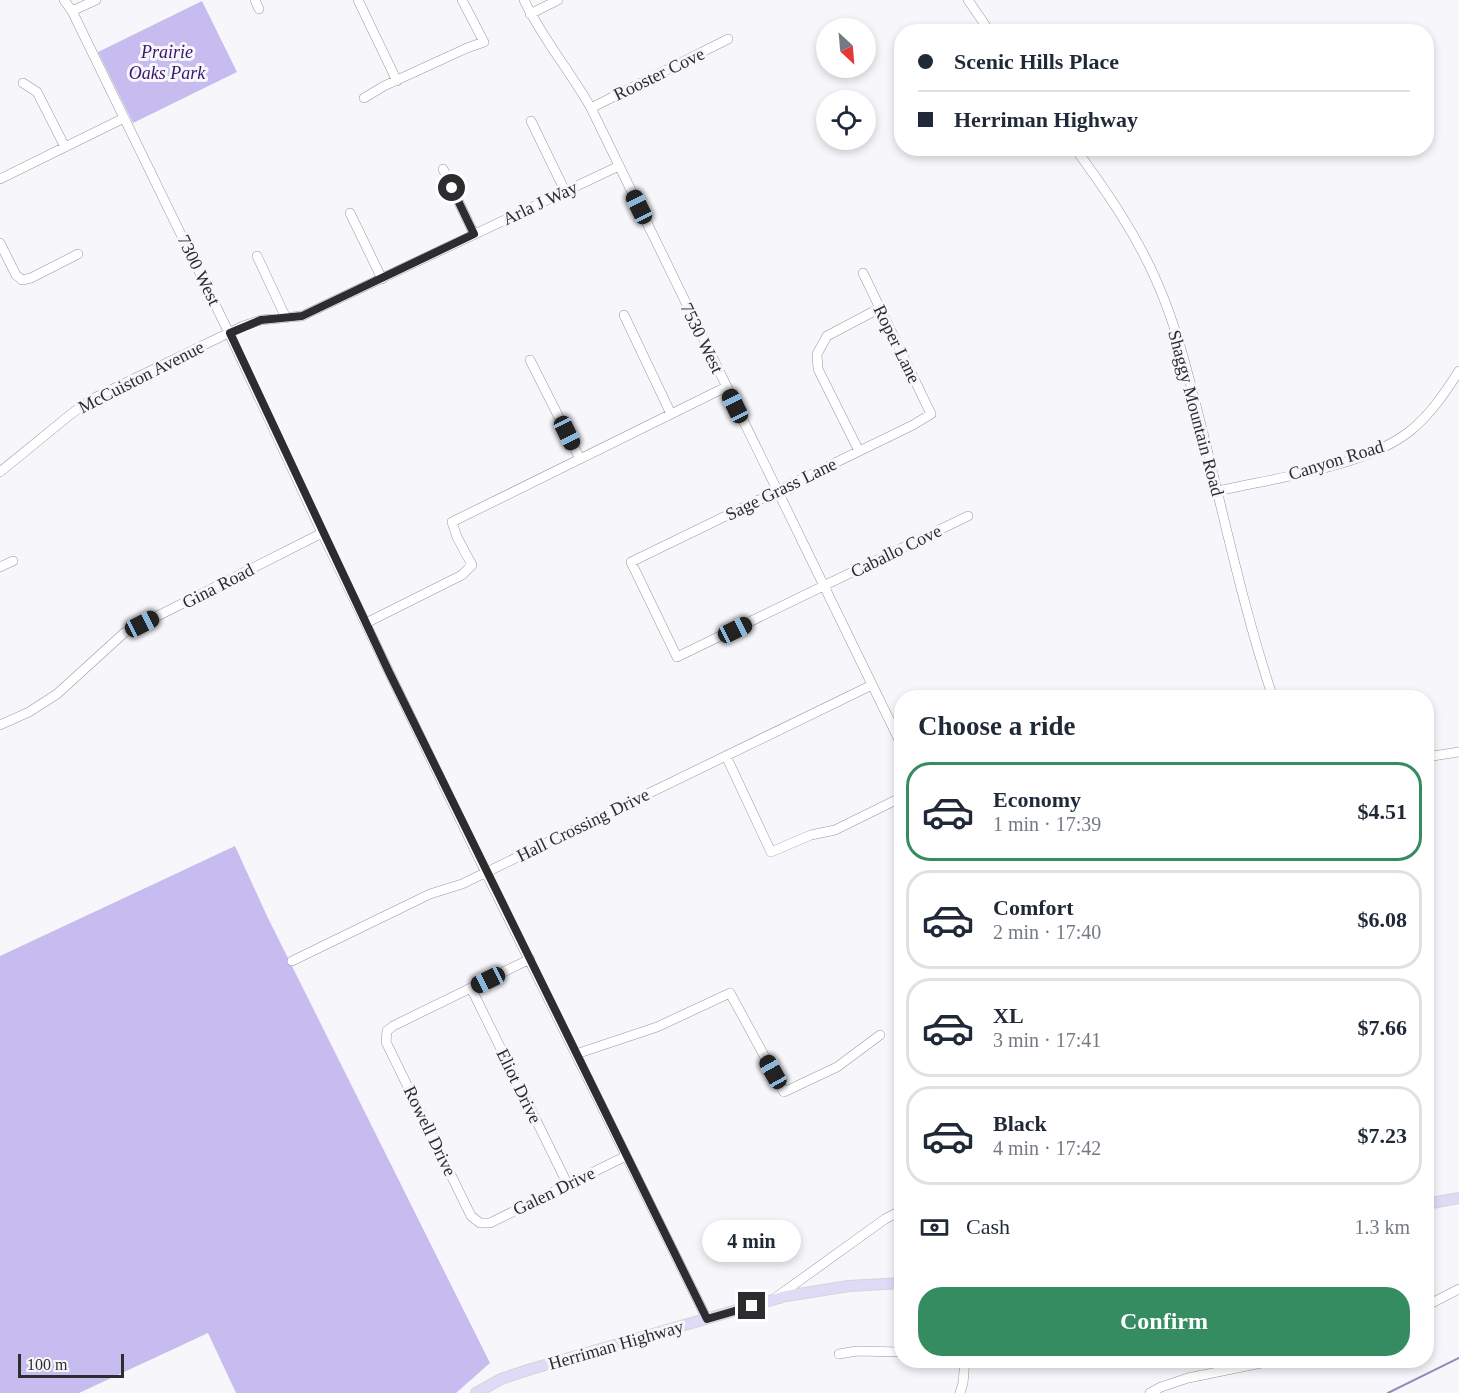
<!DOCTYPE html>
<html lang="en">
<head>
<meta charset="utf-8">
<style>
  body { margin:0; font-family:Georgia,serif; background:#f2f2f3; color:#1f2937; height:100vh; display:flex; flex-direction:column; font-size:22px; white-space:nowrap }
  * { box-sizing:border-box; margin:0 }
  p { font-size:20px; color:#747a83 }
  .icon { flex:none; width:33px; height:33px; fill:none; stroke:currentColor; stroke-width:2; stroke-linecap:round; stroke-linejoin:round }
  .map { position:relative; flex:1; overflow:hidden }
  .sheet { position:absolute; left:894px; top:690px; width:540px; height:678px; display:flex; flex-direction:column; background:#fff; border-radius:24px; box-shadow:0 3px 9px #0003 }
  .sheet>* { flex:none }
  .banner { position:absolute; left:894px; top:24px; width:540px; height:132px; border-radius:24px; box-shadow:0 3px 9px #0003; display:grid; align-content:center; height:132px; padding:0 24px; background:#fff }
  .needle { width:39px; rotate:154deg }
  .controls { position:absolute; left:816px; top:18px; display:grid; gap:12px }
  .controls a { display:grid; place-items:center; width:60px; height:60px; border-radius:50%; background:#fff; box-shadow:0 3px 9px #0003; font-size:30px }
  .scale { position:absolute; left:18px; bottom:15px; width:106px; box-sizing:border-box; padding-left:6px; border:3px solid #2d2d2f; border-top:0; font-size:16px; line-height:21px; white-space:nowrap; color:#2d2d2f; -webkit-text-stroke:4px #f7f7fb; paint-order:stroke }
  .end { position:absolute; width:27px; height:27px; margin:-14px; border:8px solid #2d2d2f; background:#fff; box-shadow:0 0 0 3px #fff }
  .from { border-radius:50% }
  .bubble { position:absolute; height:42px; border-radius:21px; background:#fff; box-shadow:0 3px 9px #0003; font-size:20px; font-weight:700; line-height:42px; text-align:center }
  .car { position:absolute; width:18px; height:36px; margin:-18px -9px; border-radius:8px; box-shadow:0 0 4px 2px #0007; background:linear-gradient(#222 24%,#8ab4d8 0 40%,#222 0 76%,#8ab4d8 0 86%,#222 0) }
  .banner b { display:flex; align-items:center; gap:21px; height:57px; font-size:22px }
  .banner b+b { border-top:2px solid #e0e1e3 }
  .banner i { width:15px; height:15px; background:#1f2937 }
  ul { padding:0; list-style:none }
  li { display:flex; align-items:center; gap:18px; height:99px; margin:0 12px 9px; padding:0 12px; border:3px solid #e0e1e3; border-radius:24px }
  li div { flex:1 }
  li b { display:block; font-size:22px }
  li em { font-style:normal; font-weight:700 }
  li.selected { border-color:#348c60 }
  li>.icon { width:54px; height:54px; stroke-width:1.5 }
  h2 { padding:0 24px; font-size:27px; line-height:72px }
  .pay { display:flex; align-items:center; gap:15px; height:66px; padding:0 24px; font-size:22px }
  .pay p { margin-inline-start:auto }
  .primary-button { display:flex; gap:12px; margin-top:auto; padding:12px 24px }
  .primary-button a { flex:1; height:69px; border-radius:24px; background:#348c60; color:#fff; font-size:24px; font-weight:700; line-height:69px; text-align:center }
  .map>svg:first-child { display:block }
</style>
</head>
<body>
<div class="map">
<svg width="1459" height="1393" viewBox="0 0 1459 1393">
  <rect width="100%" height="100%" fill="#f7f7fb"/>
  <!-- green -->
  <path fill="#c7bcf0" d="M202,1L237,72L133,123L98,52Z
    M235,846L267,916L490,1363L456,1393H236L208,1333L79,1393H0V956Z"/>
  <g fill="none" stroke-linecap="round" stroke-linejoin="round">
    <!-- stream -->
    <path stroke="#9589bf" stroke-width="2" d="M1388,1393L1459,1358"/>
    <defs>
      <path id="minor" d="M64,0L72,11L229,333L322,533L486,873L707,1319
        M255,0L259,9
        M358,0L397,81
        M524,0C542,38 570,71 591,108L902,746
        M968,0L990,32
        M72,11L96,0
        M530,14L558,0
        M23,83L37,92L65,147
        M364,98L384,86L467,48L484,42L462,0
        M591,108L728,39
        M531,121L565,191
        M1075,148C1106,191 1135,232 1156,280C1178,329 1190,382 1203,433C1225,521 1244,611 1273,698
        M443,169L474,234
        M0,179L124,118
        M350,213L382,279
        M0,243L16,275L22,280L31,278L78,254
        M257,256L286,318
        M863,273L931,414L913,425L631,562L677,657L968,516
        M624,315L671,414
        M530,360L580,459
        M859,451L818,369L817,354L827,336L880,308
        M0,472L71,414L92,399L243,326L261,320L302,316L619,166
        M1218,491C1274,478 1365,467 1410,431C1430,415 1445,393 1459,371
        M0,567L13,561
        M366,623L462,575L472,565L457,537L452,522L726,387
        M0,725L29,712L57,694L124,633L322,533
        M726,756L771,852L811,835L835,830L902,797
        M1426,757L1459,752
        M530,959L393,1026L387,1031L386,1042L471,1216L480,1223H490L626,1156
        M292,961L430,894L462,884L872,685
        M471,988L568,1185
        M576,1054L657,1027L730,993L784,1092L837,1067L880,1035
        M778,1296L885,1219L902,1210
        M1426,1306L1459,1289
        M839,1354L857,1351L902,1352
        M960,1393L963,1383L965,1360
        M1150,1393L1161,1387L1188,1378L1277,1360"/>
      <path id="major" d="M1426,1204L1459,1198
        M476,1393L501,1379L531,1369L786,1296L849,1286L902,1283"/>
    </defs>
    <!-- minor casing -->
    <use href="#minor" stroke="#99989d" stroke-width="10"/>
    <!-- major casing -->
    <use href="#major" stroke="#d5d5d5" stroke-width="12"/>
    <!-- minor -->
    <use href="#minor" stroke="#fff" stroke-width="9"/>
    <!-- major -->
    <use href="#major" stroke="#e0daf7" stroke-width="10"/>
  </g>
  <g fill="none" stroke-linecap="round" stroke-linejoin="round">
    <!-- route -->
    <path stroke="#2d2d2f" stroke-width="8" d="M452,188L474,234L302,316L261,320L230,333L389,672L707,1319L752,1306"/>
  </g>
  <g text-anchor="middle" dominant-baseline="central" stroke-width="6" stroke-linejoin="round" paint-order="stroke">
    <!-- park labels -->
    <g font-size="18" font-style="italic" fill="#38156d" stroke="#f7f7fb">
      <text x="167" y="52">Prairie<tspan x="167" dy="21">Oaks Park</tspan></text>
    </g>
    <!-- street labels -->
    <g font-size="18" fill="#2d2d2f" stroke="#f7f7fb">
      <text transform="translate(659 74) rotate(-26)">Rooster Cove</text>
      <text transform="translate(540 203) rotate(-25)">Arla J Way</text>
      <text transform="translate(199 270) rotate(64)">7300 West</text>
      <text transform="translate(702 338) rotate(64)">7530 West</text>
      <text transform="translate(897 344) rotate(64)">Roper Lane</text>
      <text transform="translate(141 377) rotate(-27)">McCuiston Avenue</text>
      <text transform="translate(1196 413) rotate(75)">Shaggy Mountain Road</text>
      <text transform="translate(1336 460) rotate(-17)">Canyon Road</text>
      <text transform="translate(781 489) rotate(-26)">Sage Grass Lane</text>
      <text transform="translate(896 551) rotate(-26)">Caballo Cove</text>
      <text transform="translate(218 586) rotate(-27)">Gina Road</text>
      <text transform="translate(583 825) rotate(-26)">Hall Crossing Drive</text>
      <text transform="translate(519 1086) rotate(64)">Eliot Drive</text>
      <text transform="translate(430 1131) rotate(64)">Rowell Drive</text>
      <text transform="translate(554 1191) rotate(-26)">Galen Drive</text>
      <text transform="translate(616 1345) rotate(-16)">Herriman Highway</text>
    </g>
  </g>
</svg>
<div class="controls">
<a><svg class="needle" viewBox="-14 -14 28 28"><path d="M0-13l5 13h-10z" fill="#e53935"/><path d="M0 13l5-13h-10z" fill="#747a83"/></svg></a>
<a><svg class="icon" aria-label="locate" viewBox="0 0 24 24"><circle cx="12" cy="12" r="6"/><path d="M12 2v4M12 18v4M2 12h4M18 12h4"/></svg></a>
</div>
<div class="scale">100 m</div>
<i class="end from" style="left:452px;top:188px"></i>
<i class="end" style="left:752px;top:1306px"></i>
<div class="bubble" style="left:702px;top:1220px;width:99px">4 min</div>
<i class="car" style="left:639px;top:207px;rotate:334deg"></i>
<i class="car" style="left:735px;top:406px;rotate:334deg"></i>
<i class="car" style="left:567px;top:433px;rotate:154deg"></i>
<i class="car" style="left:142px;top:624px;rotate:63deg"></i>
<i class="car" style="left:735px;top:630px;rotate:64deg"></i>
<i class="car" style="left:488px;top:980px;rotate:244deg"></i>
<i class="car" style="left:773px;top:1072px;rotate:331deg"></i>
<div class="banner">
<b><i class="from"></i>Scenic Hills Place</b>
<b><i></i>Herriman Highway</b>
</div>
<section class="sheet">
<h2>Choose a ride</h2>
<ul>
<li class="selected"><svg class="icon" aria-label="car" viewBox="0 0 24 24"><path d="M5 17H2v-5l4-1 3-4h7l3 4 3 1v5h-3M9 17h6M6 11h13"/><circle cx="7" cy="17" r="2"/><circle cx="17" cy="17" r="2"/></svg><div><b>Economy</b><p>1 min · 17:39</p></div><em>$4.51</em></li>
<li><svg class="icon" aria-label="car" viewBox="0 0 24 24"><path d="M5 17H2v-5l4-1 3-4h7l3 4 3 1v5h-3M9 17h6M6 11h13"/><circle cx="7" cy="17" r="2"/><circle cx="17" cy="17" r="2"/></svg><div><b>Comfort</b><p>2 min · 17:40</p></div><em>$6.08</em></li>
<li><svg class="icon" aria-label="car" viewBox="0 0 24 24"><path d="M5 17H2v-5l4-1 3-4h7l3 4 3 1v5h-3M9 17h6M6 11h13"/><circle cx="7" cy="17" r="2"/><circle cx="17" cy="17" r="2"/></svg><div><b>XL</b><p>3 min · 17:41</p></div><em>$7.66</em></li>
<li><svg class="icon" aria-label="car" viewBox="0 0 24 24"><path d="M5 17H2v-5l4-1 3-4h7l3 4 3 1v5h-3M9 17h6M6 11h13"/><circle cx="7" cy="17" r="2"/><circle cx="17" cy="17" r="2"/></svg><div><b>Black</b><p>4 min · 17:42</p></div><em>$7.23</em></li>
</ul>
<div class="pay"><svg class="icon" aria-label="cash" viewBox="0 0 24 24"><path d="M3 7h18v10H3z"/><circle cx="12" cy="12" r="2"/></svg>Cash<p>1.3 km</p></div>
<div class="primary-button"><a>Confirm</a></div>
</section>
</div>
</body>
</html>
